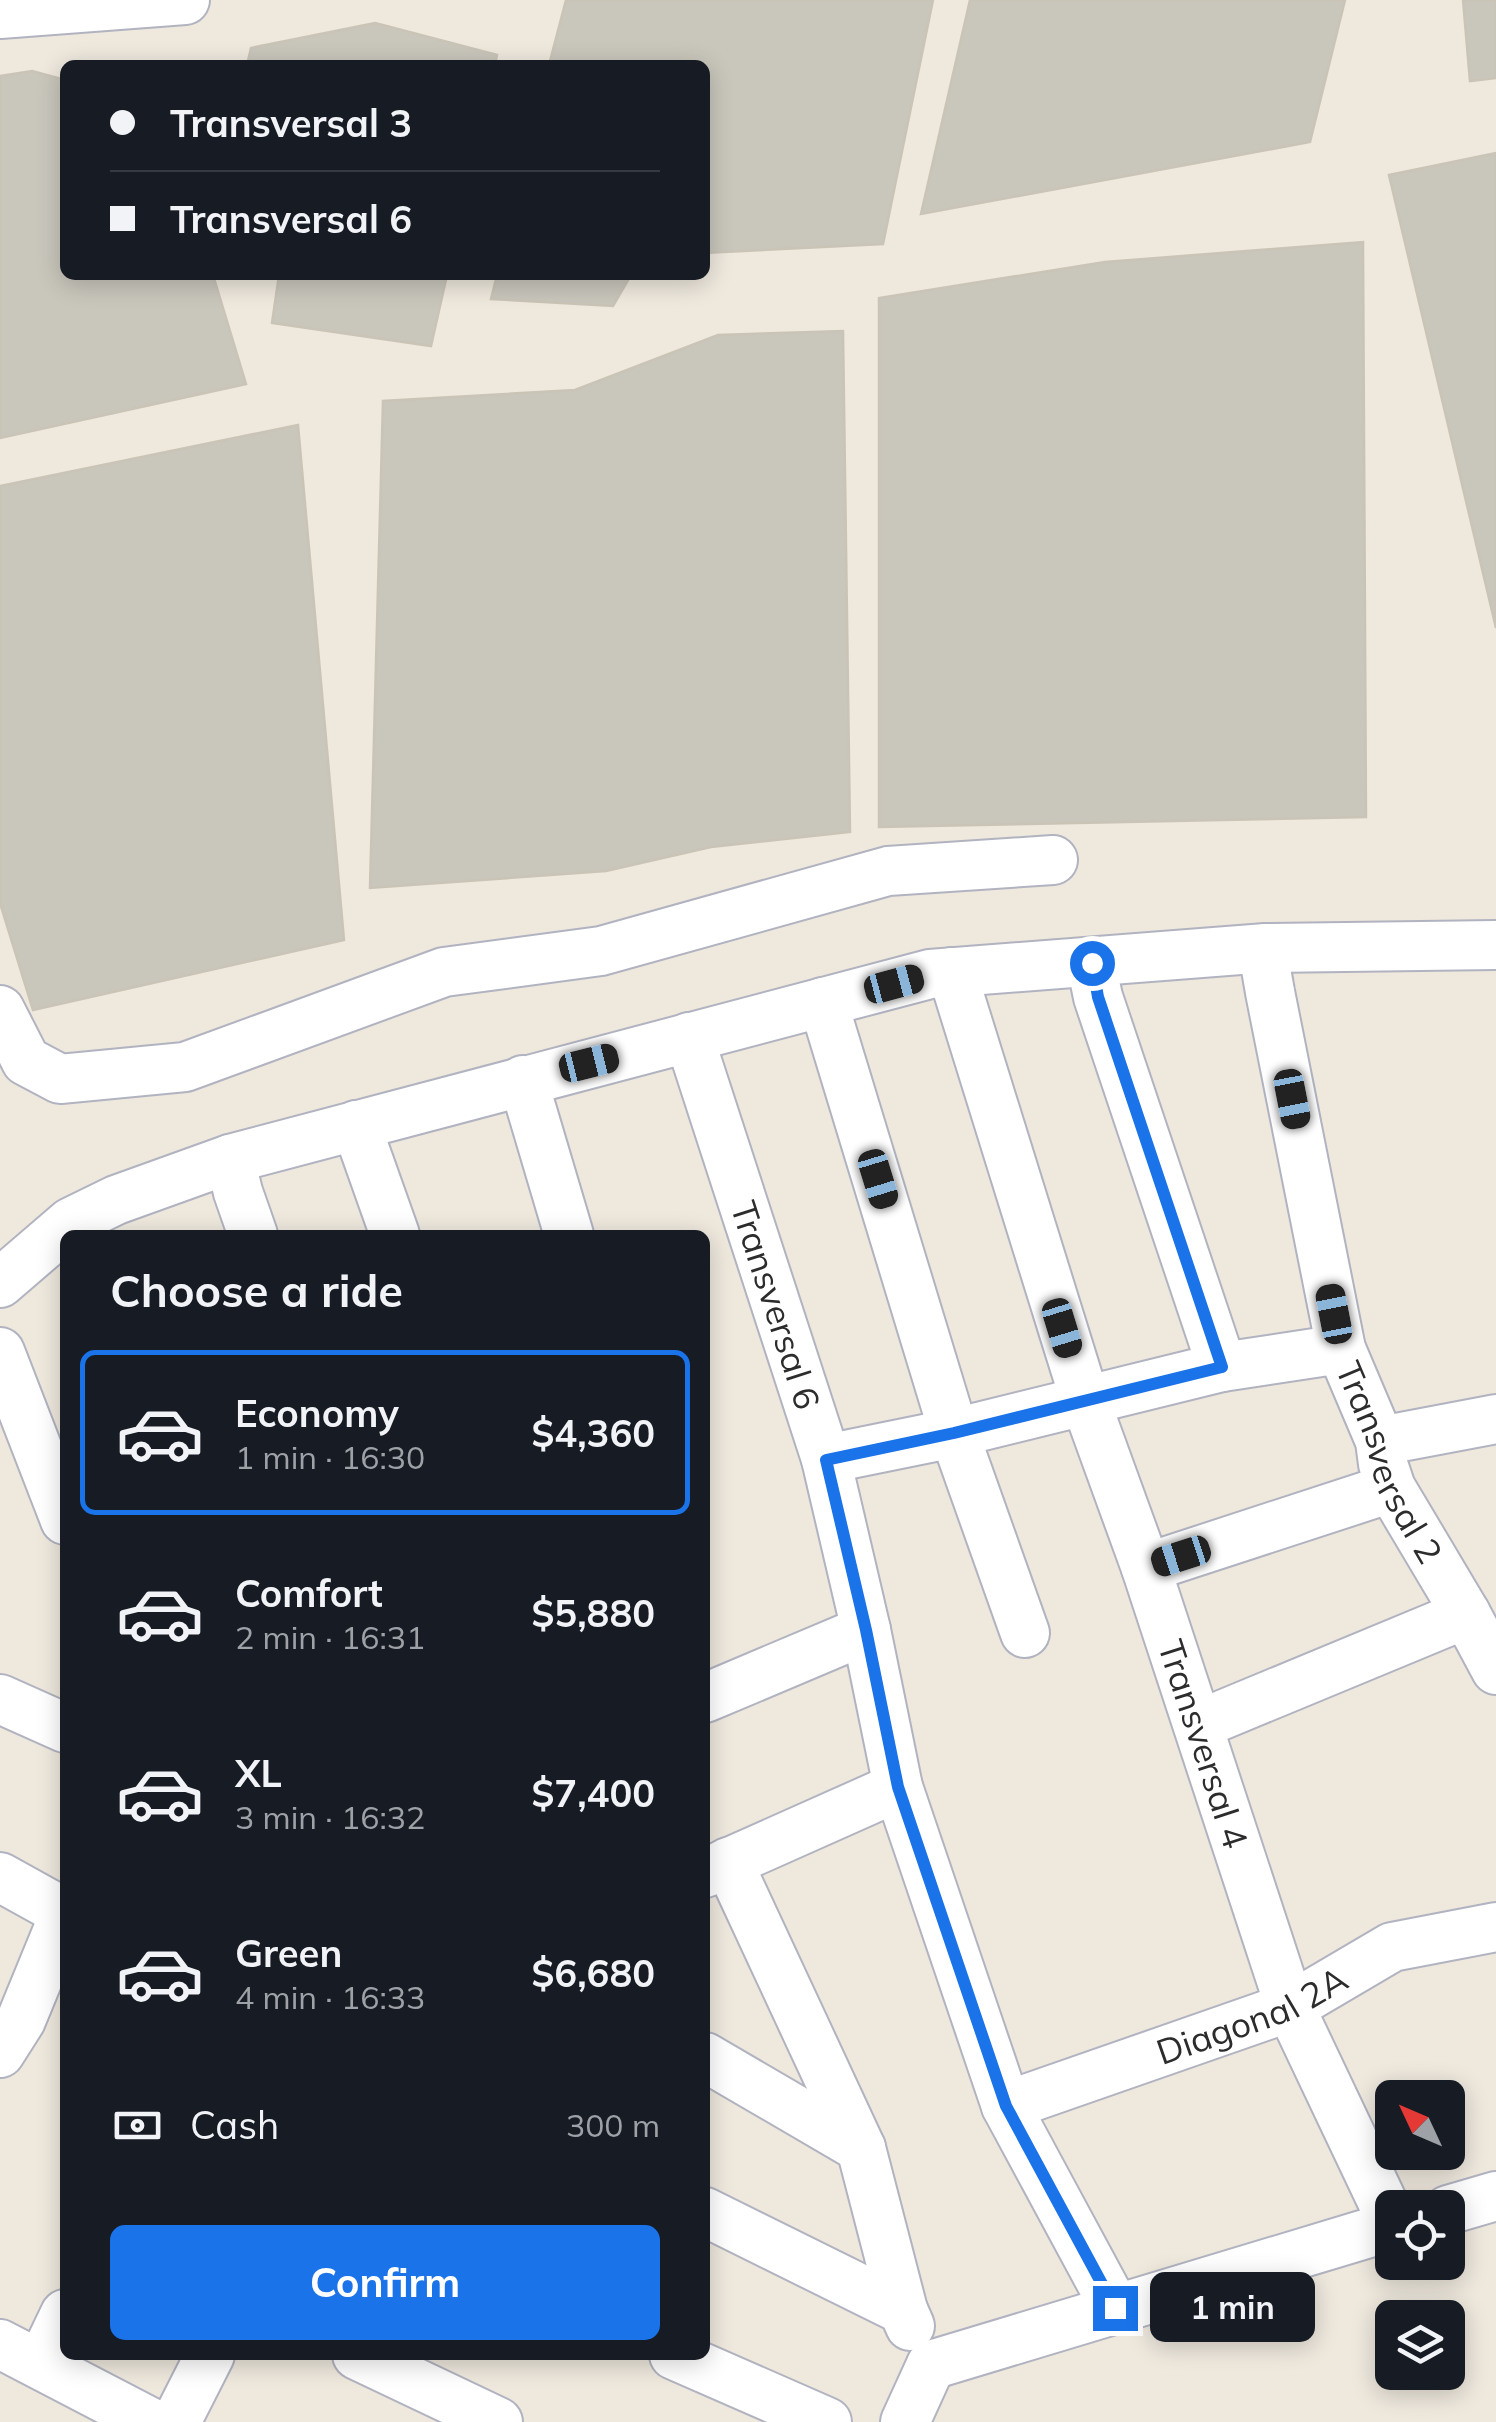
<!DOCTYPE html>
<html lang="en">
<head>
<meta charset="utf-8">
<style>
  body { margin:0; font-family:Mulish,sans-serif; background:#242831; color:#f1f3f6; height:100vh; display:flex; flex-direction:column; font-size:38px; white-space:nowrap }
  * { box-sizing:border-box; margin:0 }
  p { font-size:32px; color:#9ea1a6 }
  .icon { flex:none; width:55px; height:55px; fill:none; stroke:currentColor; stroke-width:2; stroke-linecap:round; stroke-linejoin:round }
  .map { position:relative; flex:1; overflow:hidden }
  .sheet { position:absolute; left:60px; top:1230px; width:650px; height:1130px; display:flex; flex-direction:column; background:#171b24; border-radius:15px; box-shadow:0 5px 25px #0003 }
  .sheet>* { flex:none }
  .guide { position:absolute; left:60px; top:60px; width:650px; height:220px; border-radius:15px; box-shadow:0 5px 25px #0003; display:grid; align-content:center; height:220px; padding:0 50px; background:#171b24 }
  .needle { width:65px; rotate:314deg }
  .tools { position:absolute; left:1375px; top:2080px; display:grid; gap:20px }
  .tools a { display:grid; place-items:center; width:90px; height:90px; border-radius:15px; background:#171b24; box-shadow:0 5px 25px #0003; font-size:50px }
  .end { position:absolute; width:45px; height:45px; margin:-22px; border:12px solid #1a73e8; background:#fff; box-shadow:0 0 0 5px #fff }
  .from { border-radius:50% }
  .bubble { position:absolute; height:70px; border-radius:15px; background:#171b24; box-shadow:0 5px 25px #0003; font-size:32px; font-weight:700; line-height:70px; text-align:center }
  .car { position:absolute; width:30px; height:60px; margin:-30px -15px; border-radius:12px; box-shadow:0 0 8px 2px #0007; background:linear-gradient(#222 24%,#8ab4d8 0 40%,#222 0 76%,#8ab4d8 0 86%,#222 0) }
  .guide b { display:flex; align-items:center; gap:35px; height:95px; font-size:38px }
  .guide b+b { border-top:2px solid #363941 }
  .guide i { width:25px; height:25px; background:#f1f3f6 }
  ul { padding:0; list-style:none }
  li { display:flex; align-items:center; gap:30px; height:165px; margin:0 20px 15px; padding:0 30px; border:5px solid transparent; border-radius:15px }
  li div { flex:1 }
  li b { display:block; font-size:38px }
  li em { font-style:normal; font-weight:700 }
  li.on { border-color:#1a73e8 }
  li>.icon { width:90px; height:90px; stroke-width:1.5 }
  h2 { padding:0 50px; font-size:45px; line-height:120px }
  .pay { display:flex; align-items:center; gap:25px; height:110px; padding:0 50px; font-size:38px }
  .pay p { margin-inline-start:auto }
  .cta { display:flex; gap:20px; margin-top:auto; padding:20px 50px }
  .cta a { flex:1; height:115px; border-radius:15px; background:#1a73e8; color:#fff; font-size:40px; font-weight:700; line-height:115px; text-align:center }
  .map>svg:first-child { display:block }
</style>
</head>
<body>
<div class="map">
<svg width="1496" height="2422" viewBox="0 0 1496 2422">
  <rect width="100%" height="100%" fill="#eee8dd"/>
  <!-- building -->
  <path fill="#c9c6bc" stroke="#cac4b7" stroke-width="2.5" d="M566,0H933L883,244L705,253V65H549Z
    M970,0H1345L1310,142L921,214Z
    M1463,0H1496V78L1470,81Z
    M375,23L497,55L495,65H247L251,48Z
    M32,71L65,80V275H213L246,384L0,438V76Z
    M1496,153V628L1389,175Z
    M1363,242L1366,817L879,827V298L1105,262Z
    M279,275H447L431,346L272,323Z
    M497,275H631L613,306L491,299Z
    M843,331L850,832L711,847L606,871L370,888L383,401L575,390L718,335Z
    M298,425L344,940L33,1010L0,903V486Z"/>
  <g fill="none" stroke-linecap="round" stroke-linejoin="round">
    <defs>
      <g id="minor">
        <path d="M0,14L185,0"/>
        <path id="s1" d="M1266,948V969L1270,992L1341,1349L1380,1441L1383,1464L1391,1488L1466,1614L1496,1670"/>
        <path d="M1091,963L1098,997L1222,1367"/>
        <path id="s2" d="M952,972L1085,1400L1146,1568L1290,2007L1392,2222"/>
        <path d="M823,1002L954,1433L1025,1633"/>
        <path d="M0,1010L26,1061L60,1079L185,1067L444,972L601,951L888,871L1053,860"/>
        <path id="s3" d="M689,1037L826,1459L866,1630L898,1787L1006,2106L1115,2308"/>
        <path d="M523,1080L569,1235"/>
        <path d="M356,1125L395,1235"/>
        <path d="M230,1159L238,1192L253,1235"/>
        <path d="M0,1283L71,1222L116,1200L230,1159L930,974L1266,948L1496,945"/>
        <path d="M0,1352L65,1520"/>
        <path d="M1380,1441L1496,1419"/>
        <path d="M826,1459L954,1433L1222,1367L1341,1349"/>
        <path d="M1146,1568L1391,1488"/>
        <path d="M705,1698L866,1630"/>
        <path d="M0,1699L65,1728"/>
        <path d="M1198,1725L1466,1614"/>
        <path d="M728,1862L861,2148L903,2310"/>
        <path d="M705,1873L898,1787"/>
        <path d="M0,1877L65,1913"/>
        <path d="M0,2053L21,2020L65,1913"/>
        <path d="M705,2057L861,2148"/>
        <path id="s4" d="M1006,2106L1290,2007L1392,1947L1496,1927"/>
        <path d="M1448,2210L1496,2196"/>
        <path d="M705,2212L903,2310L910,2326"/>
        <path d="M0,2344L150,2422"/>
        <path d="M357,2355L498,2422"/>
        <path d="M674,2355L827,2422"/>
        <path d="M41,2364L65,2314"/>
        <path d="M931,2365L1392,2226"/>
        <path d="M176,2422L210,2355"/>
        <path d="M905,2422L931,2365"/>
      </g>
    </defs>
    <!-- minor casing -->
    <use href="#minor" stroke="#b1b3c0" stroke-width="52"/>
    <!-- minor -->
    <use href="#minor" stroke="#fff" stroke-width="48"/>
  </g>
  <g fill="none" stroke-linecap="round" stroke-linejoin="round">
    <!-- route -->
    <path stroke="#1a73e8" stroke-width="12" d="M1092,963L1098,997L1222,1367L954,1433L826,1460L866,1630L898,1787L1006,2106L1115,2308"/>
  </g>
  <g text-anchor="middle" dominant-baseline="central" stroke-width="10" stroke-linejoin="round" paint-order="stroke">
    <!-- street labels -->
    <g font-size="35" fill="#2c2c2c" stroke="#fff">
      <text stroke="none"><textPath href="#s3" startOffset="282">Transversal 6</textPath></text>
      <text stroke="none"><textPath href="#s1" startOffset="532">Transversal 2</textPath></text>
      <text stroke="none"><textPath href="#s2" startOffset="812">Transversal 4</textPath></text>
      <text stroke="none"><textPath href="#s4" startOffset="262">Diagonal 2A</textPath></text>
    </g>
  </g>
</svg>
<div class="tools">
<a><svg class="needle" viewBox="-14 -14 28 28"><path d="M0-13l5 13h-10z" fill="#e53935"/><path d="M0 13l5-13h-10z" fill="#9ea1a6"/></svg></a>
<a><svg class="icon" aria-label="locate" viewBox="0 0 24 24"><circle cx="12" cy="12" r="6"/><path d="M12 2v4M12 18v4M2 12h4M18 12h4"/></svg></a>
<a><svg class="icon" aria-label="layers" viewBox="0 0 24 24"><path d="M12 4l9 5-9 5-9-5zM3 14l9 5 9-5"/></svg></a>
</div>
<i class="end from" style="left:1092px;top:963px"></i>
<i class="end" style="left:1115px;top:2308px"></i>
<div class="bubble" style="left:1150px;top:2272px;width:165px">1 min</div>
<i class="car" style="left:894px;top:984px;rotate:75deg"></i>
<i class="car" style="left:589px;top:1063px;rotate:76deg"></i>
<i class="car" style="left:1292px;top:1099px;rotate:169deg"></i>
<i class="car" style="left:878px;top:1179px;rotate:163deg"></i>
<i class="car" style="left:1334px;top:1314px;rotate:349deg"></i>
<i class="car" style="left:1062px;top:1328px;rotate:163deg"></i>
<i class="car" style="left:1181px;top:1556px;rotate:252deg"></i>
<div class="guide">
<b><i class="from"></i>Transversal 3</b>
<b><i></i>Transversal 6</b>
</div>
<section class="sheet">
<h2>Choose a ride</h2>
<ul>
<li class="on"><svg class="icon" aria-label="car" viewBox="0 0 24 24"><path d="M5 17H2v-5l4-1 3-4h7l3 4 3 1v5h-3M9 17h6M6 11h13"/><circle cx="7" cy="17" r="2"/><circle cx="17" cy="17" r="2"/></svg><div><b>Economy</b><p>1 min · 16:30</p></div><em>$4,360</em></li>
<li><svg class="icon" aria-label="car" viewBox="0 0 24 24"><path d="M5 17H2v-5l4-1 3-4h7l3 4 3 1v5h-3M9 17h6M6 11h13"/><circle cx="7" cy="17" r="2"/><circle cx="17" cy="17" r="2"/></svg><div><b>Comfort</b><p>2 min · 16:31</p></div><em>$5,880</em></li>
<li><svg class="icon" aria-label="car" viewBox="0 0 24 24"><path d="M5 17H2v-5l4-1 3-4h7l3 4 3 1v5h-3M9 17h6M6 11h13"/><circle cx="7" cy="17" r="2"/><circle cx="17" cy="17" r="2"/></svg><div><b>XL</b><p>3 min · 16:32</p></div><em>$7,400</em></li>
<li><svg class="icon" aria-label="car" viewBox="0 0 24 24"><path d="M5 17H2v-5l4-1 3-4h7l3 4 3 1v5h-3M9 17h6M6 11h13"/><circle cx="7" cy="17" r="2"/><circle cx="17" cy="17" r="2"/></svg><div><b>Green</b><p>4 min · 16:33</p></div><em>$6,680</em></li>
</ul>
<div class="pay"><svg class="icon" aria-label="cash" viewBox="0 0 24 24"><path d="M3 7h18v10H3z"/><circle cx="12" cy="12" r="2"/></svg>Cash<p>300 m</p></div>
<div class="cta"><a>Confirm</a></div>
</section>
</div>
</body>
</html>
